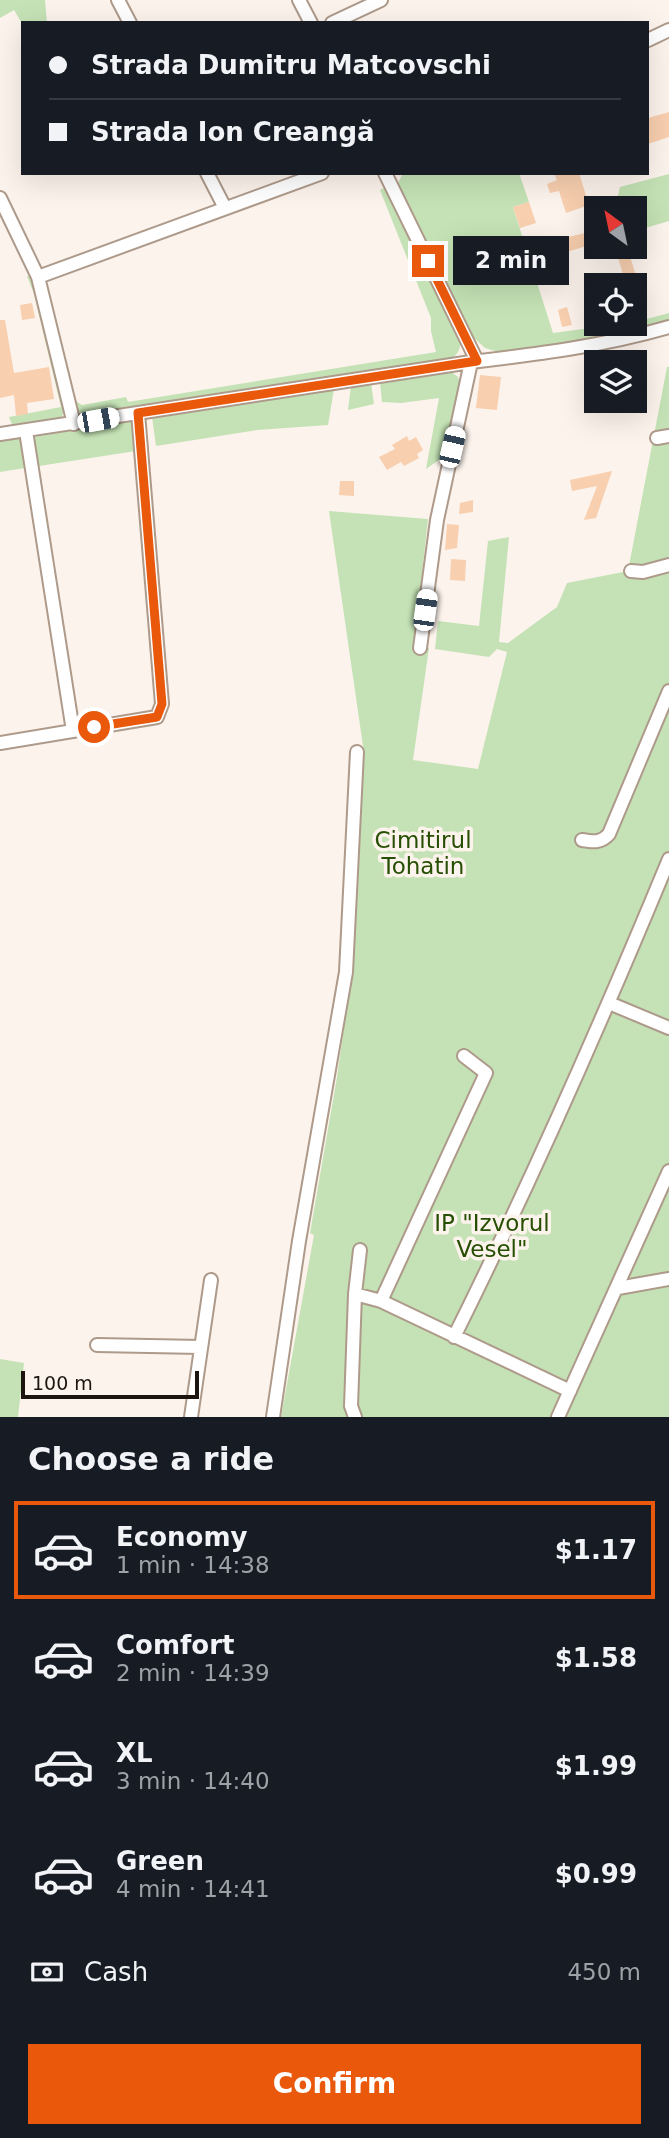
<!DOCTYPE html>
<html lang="en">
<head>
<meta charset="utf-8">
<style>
  body { margin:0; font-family:"DejaVu Sans",sans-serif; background:#242831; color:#f1f3f6; height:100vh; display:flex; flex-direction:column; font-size:26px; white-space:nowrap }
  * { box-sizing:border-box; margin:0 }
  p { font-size:23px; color:#9ea1a6 }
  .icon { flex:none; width:38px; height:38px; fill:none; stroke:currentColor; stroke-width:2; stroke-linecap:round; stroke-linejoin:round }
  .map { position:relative; height:1417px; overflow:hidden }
  .details { display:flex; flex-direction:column; background:#171b24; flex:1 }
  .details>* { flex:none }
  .guide { position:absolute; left:21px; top:21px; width:628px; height:154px; border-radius:0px; box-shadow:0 7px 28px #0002; display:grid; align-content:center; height:154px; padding:0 28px; background:#171b24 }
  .needle { width:46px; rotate:327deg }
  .tools { position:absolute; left:584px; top:196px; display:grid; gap:14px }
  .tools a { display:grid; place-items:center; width:63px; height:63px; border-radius:0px; background:#171b24; box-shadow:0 7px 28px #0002; font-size:35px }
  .scale { position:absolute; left:21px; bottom:18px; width:178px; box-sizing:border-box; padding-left:7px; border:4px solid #1c150f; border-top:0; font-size:19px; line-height:24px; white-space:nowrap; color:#1c150f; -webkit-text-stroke:5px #fcf3ec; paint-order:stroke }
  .end { position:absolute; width:32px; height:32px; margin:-16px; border:9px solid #ea580c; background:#fff; box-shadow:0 0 0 4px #fff }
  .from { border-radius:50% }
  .bubble { position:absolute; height:49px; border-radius:0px; background:#171b24; box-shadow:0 7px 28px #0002; font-size:23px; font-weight:800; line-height:49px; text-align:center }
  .car { position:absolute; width:21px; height:42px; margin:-21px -10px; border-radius:9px; box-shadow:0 0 5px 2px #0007; background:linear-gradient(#fff 24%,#345 0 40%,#fff 0 76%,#345 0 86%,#fff 0) }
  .guide b { display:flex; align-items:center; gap:24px; height:66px; font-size:26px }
  .guide b+b { border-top:2px solid #363941 }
  .guide i { width:18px; height:18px; background:#f1f3f6 }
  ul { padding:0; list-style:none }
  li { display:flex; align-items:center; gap:21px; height:98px; margin:0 14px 10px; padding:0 14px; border:4px solid transparent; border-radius:0px }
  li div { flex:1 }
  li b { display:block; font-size:26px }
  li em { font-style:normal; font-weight:800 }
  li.current { border-color:#ea580c }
  li>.icon { width:63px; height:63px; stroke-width:1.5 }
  h2 { padding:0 28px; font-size:32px; line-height:84px }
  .pay { display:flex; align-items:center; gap:18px; height:77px; padding:0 28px; font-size:26px }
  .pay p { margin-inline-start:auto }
  .action { display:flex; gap:14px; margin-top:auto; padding:14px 28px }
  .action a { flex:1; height:80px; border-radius:0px; background:#ea580c; color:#fff; font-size:28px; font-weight:800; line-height:80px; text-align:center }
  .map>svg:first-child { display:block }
</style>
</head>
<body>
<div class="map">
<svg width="669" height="1417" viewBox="0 0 669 1417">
  <rect width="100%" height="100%" fill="#fcf3ec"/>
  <!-- green -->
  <path fill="#c4e2b5" d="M0,0H45L47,23H23V25L14,10L0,18Z
    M403,173H519L529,202L513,207L553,333L619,324L613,335L502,353L485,348L472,336L399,192L398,183Z
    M669,174V221L635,231V208H615L620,187Z
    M387,186L461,339C460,352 457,356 446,362L85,416L76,409L74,400L82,405L126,397L128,402L436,352L431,331V318L380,190Z
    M27,276H32L66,407L61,419L13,427L9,417L61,407L34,294Z
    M669,313V320L634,331L628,324Z
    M667,367H669V1417H281L314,1235L310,1233L337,1077L350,985L364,753L329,511L428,519L414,647L429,648L413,760L478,769L507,652L497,649L489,657L435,649L438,621L479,626L488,541L509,537L499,642L508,643L557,607L567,583L628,571Z
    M450,371L458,377L461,386L446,455L426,469L439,398L401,403L382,402L380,382Z
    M371,383L374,404L348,410L351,386Z
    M334,389L328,425L257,430L156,446L152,417Z
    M131,421L136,451L39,466L34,437Z
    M21,438L25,468L0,472V441Z
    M0,1359L24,1363L18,1417H0Z"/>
  <!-- building -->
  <path fill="#f8cfaf" d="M669,112V137L648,144V118Z
    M554,173H579L589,205L566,213L559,191L550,193L547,184L557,180Z
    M529,202L536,223L520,228L513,207Z
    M597,230V243L539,260L536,245Z
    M615,247H627L639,285H626Z
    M32,303L35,318L22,320L20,305Z
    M567,307L572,325L562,327L558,310Z
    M0,320H5L14,373L49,367L54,399L27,403L28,414L16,416L14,395L0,398Z
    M480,375L501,377L497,410L476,408Z
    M407,436L409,441L416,437L423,450L417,454L419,458L404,466L401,462L387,470L379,457L395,449L392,445Z
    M612,471L596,518L584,520L597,486L572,491L570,480Z
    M340,481H354V496L339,495Z
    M473,500V512L459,514L460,503Z
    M447,524L459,525L457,548L445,550Z
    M451,559L466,560L465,581L450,580Z"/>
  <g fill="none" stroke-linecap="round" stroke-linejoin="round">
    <defs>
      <path id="minor" d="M118,0L130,23
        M299,0L311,23
        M332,23L381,0
        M648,40L669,30
        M207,173L225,208
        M385,173L477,361
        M0,198L38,277L74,424
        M38,277L322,173
        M26,431L73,731
        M0,434L471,362C538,354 604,346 669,327
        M657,438L669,436
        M631,571L643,572L669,565
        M420,648L437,520L471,362
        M0,743L157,717L162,704L138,413
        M582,840C594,842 601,843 609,834L669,691
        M609,1003L669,1028
        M618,1288L669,1279
        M355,1294L381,1301L570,1391
        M381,1301L486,1073L464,1056
        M454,1337C532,1180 602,1021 669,859
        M97,1345L201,1347
        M191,1417L211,1280
        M273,1417L299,1241L346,972L357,752
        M355,1417L351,1406L355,1294L360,1250
        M558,1417L669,1171"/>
    </defs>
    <!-- minor casing -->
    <use href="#minor" stroke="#ae9a8a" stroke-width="16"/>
    <!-- minor -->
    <use href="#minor" stroke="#fff" stroke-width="12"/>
  </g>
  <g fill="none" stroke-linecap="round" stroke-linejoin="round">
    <!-- route -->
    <path stroke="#ea580c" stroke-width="9" d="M94,727L157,717L162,704L138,413L477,361L428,261"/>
  </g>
  <g text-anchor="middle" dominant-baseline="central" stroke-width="7" stroke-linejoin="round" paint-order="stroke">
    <!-- park labels -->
    <g font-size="23" fill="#264f04" stroke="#fcf3ec">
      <text x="423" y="840">Cimitirul<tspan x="423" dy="26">Tohatin</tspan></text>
      <text x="492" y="1223">IP "Izvorul<tspan x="492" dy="26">Vesel"</tspan></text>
    </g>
  </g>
</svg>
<div class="tools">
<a><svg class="needle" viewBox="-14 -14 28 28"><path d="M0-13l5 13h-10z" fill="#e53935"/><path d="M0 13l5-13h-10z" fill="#9ea1a6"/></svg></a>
<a><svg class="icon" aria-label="locate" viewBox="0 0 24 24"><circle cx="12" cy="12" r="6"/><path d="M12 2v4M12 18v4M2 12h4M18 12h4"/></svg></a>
<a><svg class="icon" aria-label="layers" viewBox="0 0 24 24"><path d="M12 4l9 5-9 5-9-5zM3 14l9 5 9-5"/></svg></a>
</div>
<div class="scale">100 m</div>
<i class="end from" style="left:94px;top:727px"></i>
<i class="end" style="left:428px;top:261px"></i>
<div class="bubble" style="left:453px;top:236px;width:116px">2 min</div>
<i class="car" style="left:98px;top:420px;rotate:80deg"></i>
<i class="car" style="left:452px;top:447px;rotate:13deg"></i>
<i class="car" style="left:425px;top:610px;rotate:8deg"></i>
<div class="guide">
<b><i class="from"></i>Strada Dumitru Matcovschi</b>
<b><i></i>Strada Ion Creangă</b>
</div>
</div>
<section class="details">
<h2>Choose a ride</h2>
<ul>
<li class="current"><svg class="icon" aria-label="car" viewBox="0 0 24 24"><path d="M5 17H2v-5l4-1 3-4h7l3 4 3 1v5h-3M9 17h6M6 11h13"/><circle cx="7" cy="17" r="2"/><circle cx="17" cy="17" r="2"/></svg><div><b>Economy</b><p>1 min · 14:38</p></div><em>$1.17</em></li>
<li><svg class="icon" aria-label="car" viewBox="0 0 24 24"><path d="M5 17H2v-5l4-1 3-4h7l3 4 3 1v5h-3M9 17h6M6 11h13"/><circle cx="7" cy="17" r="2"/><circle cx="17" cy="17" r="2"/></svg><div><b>Comfort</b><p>2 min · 14:39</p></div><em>$1.58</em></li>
<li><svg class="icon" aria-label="car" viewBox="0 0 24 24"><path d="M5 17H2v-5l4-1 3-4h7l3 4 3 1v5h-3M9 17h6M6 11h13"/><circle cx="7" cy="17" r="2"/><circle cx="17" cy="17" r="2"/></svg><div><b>XL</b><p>3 min · 14:40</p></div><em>$1.99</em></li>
<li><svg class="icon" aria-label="car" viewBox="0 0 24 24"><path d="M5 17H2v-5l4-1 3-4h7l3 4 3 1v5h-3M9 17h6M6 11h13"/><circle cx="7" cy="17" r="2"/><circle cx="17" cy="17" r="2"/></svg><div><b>Green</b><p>4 min · 14:41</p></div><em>$0.99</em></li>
</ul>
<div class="pay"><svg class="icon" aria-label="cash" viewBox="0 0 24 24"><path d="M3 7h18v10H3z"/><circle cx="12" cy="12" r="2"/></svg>Cash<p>450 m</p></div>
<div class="action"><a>Confirm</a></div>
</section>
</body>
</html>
